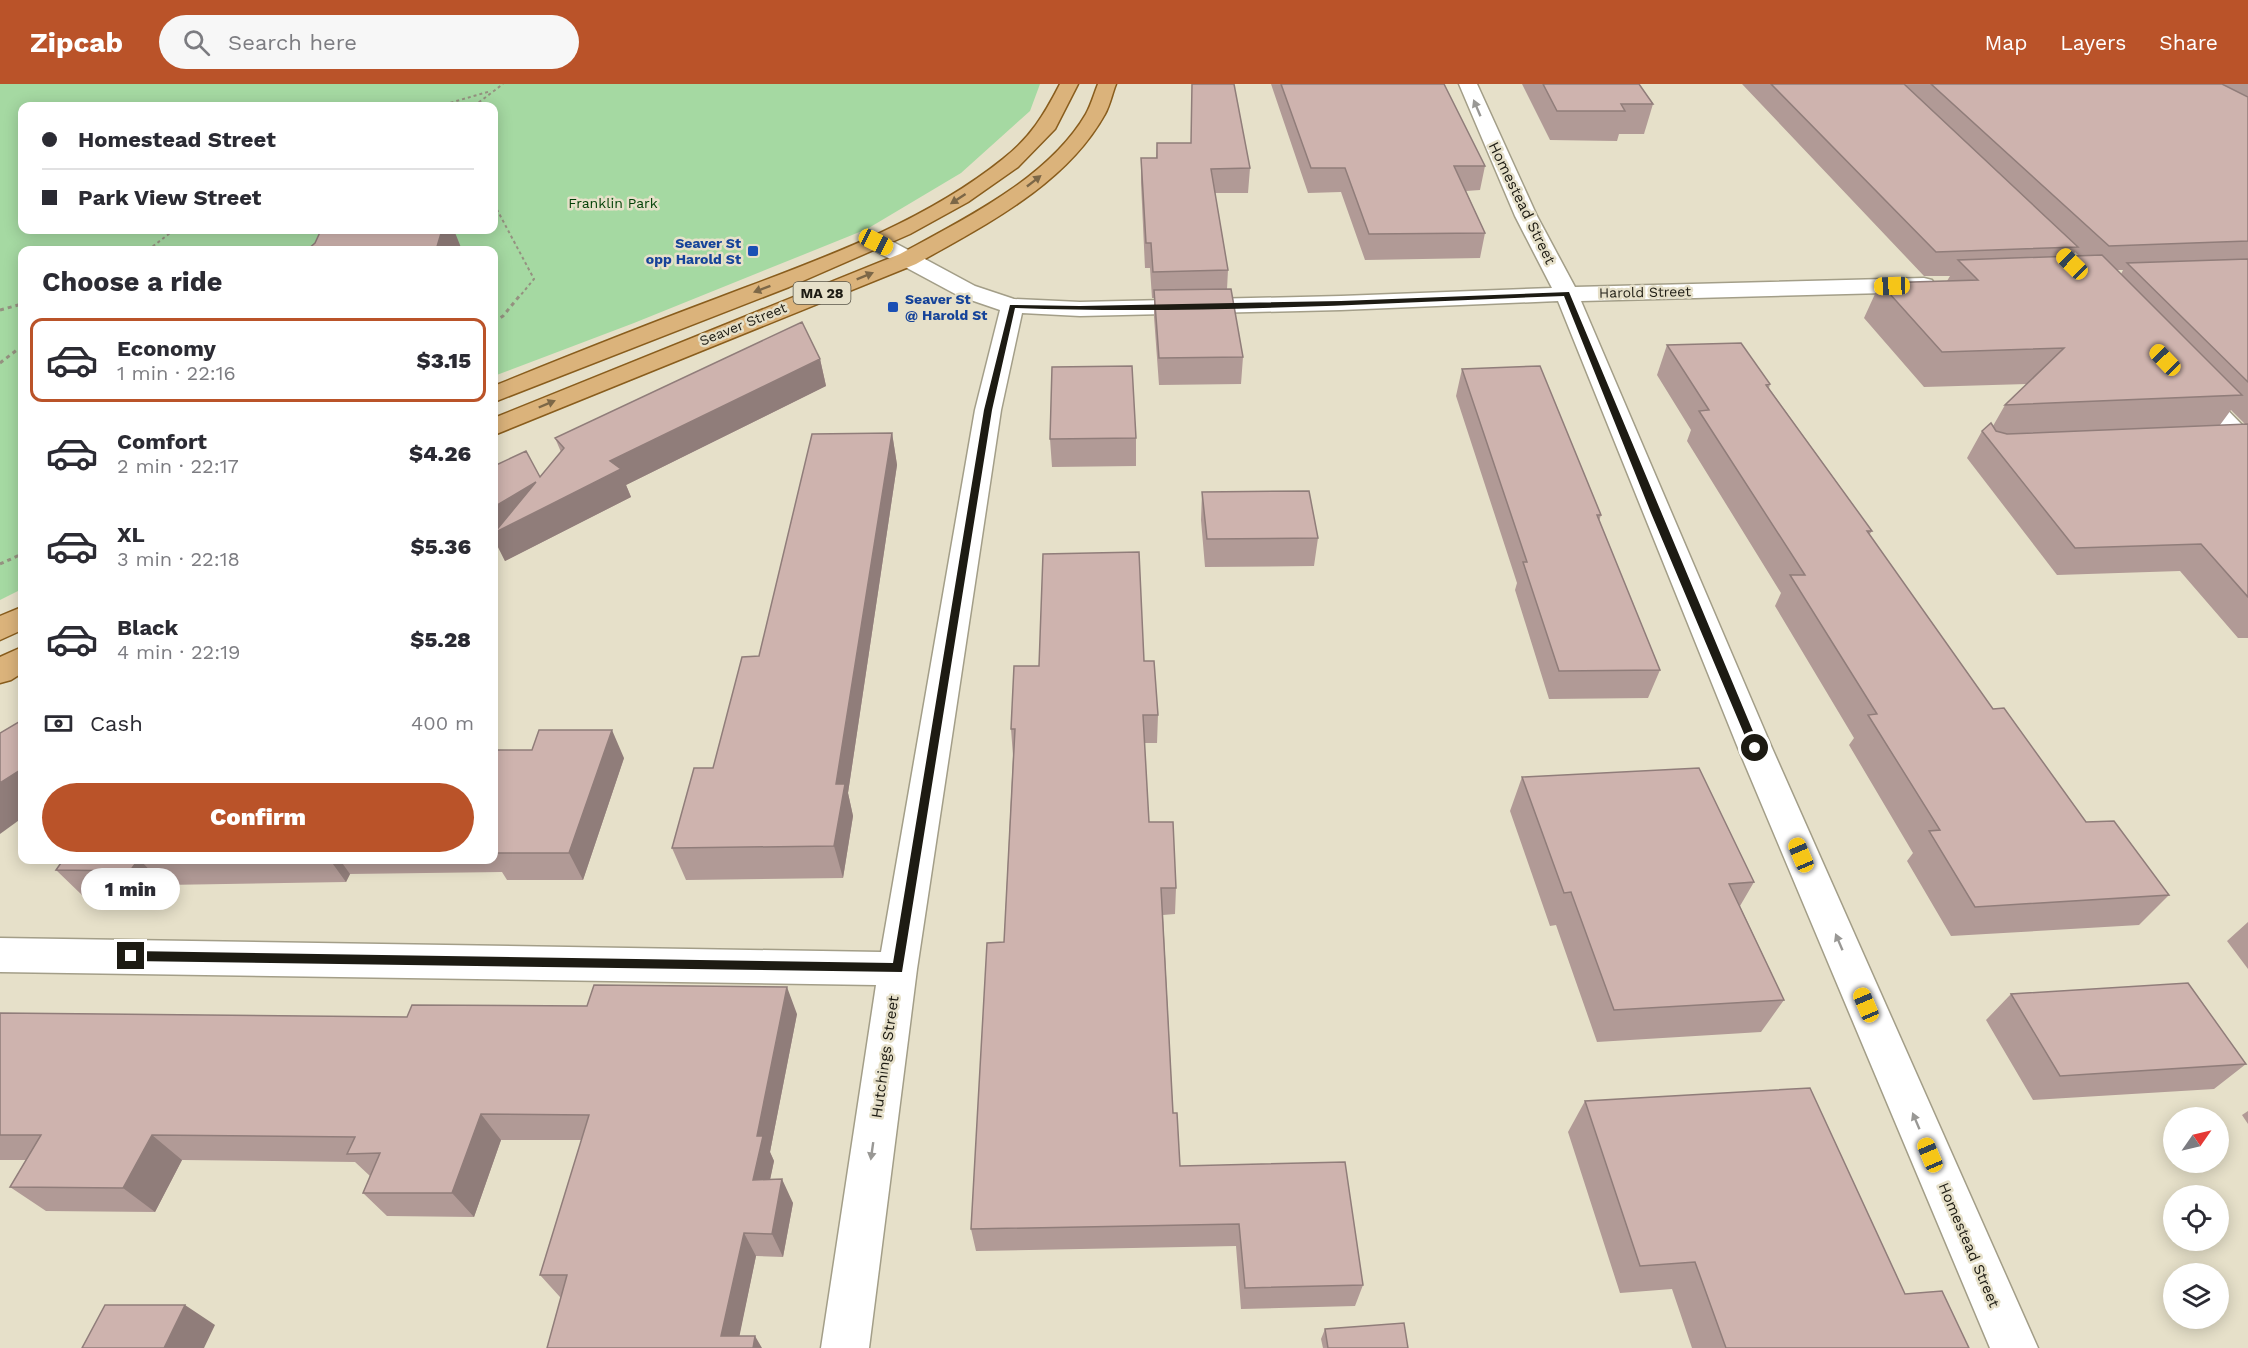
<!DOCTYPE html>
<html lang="en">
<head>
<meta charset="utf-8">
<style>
  body { margin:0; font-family:"Work Sans",sans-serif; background:#f7f7f7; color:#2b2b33; height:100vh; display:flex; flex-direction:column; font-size:22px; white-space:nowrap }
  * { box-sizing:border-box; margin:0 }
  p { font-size:20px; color:#7c7c81 }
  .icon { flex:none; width:33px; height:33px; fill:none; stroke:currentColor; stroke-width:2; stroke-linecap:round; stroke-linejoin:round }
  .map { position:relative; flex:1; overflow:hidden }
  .details { position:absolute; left:18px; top:162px; width:480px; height:618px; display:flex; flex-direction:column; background:#fff; border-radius:12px; box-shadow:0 3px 15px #0003 }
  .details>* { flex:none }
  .guide { position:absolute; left:18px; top:18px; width:480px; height:132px; border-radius:12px; box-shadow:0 3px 15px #0003; display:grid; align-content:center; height:132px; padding:0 24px; background:#fff }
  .needle { width:39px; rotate:56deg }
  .tools { position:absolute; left:2163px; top:1023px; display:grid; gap:12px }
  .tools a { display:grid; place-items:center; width:66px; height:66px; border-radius:50%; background:#fff; box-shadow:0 3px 15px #0003; font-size:30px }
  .end { position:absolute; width:27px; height:27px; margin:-14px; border:8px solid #1d1b13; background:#fff; box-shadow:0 0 0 3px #fff }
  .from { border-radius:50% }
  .bubble { position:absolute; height:42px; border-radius:21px; background:#fff; box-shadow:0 3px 15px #0003; font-size:20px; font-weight:800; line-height:42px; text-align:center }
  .car { position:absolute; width:18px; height:36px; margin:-18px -9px; border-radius:8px; box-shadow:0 0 4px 2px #0007; background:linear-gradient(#f5c518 24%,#345 0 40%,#f5c518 0 76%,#345 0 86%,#f5c518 0) }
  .guide b { display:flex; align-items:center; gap:21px; height:57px; font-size:22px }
  .guide b+b { border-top:2px solid #e1e1e2 }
  .guide i { width:15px; height:15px; background:#2b2b33 }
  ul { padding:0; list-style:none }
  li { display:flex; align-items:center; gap:18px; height:84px; margin:0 12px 9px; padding:0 12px; border:3px solid transparent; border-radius:12px }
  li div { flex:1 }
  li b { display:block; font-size:22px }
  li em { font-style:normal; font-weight:800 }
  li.on { border-color:#ba5329 }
  li>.icon { width:54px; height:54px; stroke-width:1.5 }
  h2 { padding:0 24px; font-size:27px; line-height:72px }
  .pay { display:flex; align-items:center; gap:15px; height:66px; padding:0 24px; font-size:22px }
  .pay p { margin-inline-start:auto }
  .cta { display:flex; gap:12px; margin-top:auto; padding:12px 24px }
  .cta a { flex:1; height:69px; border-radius:36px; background:#ba5329; color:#fff; font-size:24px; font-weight:800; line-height:69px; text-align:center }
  header { display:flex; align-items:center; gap:36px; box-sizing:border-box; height:84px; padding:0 30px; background:#ba5329; color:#fff }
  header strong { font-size:28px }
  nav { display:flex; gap:33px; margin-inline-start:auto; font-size:21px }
  .search { width:420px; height:54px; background:#f7f7f7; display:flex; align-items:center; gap:15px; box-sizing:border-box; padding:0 21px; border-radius:33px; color:#7c7c81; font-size:22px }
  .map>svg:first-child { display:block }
</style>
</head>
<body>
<header>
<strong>Zipcab</strong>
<div class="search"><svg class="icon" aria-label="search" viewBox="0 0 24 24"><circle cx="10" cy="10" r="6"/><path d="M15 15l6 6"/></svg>Search here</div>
<nav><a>Map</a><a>Layers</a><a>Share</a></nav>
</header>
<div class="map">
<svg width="2248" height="1264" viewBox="0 0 2248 1264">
  <rect width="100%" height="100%" fill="#e6e0c9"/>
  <!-- green -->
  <path fill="#a5d9a2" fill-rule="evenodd" d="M0,0H1040L1030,27L961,89L867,145L634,239L494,292V166H22V505L0,516ZM22,22H494V146H22Z"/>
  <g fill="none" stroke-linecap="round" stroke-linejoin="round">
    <defs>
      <path id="street" d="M1459,0H1477L1537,132L1575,203L1924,194L1932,196L1935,201L1932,206L1924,208L1581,217L1772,664L2038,1264H1990L1738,664L1558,217L1341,226L1080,232L1022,229L1001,326L917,885L869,1264H821L876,901L0,888V854L881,868L975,326L1000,226L959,212L868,163L865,158L868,153L876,151L884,153L975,202L1014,215L1080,218L1341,212L1552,204L1515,132Z
        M2193,297L2202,300L2248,347V370L2239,368L2184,310L2180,305L2184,300Z"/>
      <path id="primary" d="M1060,0H1078L1055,45L1018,83L968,118L910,150L789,203L494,318V302C568,272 643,242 718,214C815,177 921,141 1003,75C1031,53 1044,31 1060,0Z
        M1098,0H1116C1112,10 1110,21 1105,30C1065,102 984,141 916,180L494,351V334L900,170C963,136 1049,94 1086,30C1091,21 1094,10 1098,0Z
        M22,523V546L0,556V532Z
        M22,563V589L11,596L0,599V573Z"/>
    </defs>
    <!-- street casing -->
    <use href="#street" stroke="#a39e88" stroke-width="3"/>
    <!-- primary casing -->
    <use href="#primary" stroke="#895d1d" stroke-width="3"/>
    <!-- path-far1 -->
    <path stroke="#959180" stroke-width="2" stroke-dasharray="3 3" stroke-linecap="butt" d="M439,22L491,7
      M474,22L503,0
      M494,120L534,195L520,212
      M148,166L174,146"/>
    <!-- path -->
    <path stroke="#959180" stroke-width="3" stroke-dasharray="4 4" stroke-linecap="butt" d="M0,226L22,220
      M494,238L503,232L521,210
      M0,279L22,262
      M0,480L22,470"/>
    <!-- street -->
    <use href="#street" fill="#fff" fill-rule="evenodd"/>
    <!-- primary -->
    <use href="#primary" fill="#dbb37b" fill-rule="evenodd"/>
  </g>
  <!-- wall -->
  <path fill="#b19a96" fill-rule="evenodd" d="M1271,0H1444L1485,82L1480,106L1466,107L1485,149L1480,174L1365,176L1341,108L1308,109Z
    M1522,0H1639L1653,20L1644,50H1619L1617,57L1550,56Z
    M1742,0H2248V554H2238L2180,487L2057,491L1967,374L1982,347L1993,342L2005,321L2027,300L1924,303L1864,234L1880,199L1947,197L1950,192H1924ZM2075,168L2079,172H2073ZM2117,186H2123L2121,190ZM2231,326L2245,340L2220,341Z
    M1157,59L1250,84L1248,109H1215L1228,186L1227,205L1243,273L1241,300L1159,301L1154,233V214H1152L1150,184H1145L1141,99V74H1156Z
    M1667,261L1770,300L1769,304L1872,447L1869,451L1993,625L2086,738L2169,811L2139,841L1951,852L1907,777L1913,769L1849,661L1854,654L1775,522L1781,509L1687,357L1691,346L1657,291Z
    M820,275L826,302L626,401L631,413L505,477L495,457L494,458V382L540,393L561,368L555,354Z
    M1462,285L1601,431L1599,437L1660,586L1648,614L1549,615L1515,506L1517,499L1456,312Z
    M892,349L897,381L848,709L853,732L843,794L686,796L672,764L713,684L759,572Z
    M1136,354V382L1052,383L1050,355Z
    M1202,408L1318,454L1314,482L1205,483L1201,436Z
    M1039,582L1158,631L1157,659H1144L1149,738L1176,804L1175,830L1163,831L1173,1029L1180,1082L1363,1201L1355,1222L1241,1225L1236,1162L976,1167L971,1145L1004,858L1013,672L1011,645Z
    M494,666L624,674L583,796H507L502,788L350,790L346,798L164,801L155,814L83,812L56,786L63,776H494Z
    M1522,693L1754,798L1740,822L1784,916L1761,948L1597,958L1556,841L1550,842L1510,727Z
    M2248,838V885L2227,857Z
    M2011,910L2246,980L2214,1005L2033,1016L1986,936Z
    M0,929L407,933L797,930L770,1068L774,1077L770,1095L793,1119L783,1173L756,1172L739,1252L762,1264L560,1213L540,1191L582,1056H501L474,1133L387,1132L363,1109L370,1092L355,1078L182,1076L155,1128L46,1127L10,1103L26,1076H0Z
    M1585,1017L1905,1210L1969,1264H1692L1672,1205L1620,1209L1568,1048Z
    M2248,1027V1040L2242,1031Z
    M1325,1245L1408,1264H1323L1321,1255Z"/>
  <!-- shaded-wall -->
  <path fill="#907d7a" d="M442,146H454L462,166H436Z
    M820,275L826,302L626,401L631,413L505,477L495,457L494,458V423L536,398L610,377Z
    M892,349L897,381L848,709L853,732L843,794L834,762L836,700Z
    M612,646L624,674L583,796L569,769Z
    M22,685V734L0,750V699Z
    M138,776H140L164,801L155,814L130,787Z
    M330,776H340L350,790L346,798Z
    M787,903L797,930L770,1068L774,1077L765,1120L753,1096L757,1052Z
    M481,1030L501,1056L474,1133L452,1109Z
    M152,1051L182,1076L155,1128L123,1104Z
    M782,1095L793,1119L783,1173L772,1150Z
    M744,1149L756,1172L737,1264L721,1252Z
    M185,1221L215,1241L204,1264H164Z
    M755,1252L762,1264H753Z"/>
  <!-- building -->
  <path fill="#ceb3ae" stroke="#907d7a" stroke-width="1.5" d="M1192,0H1234L1250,84L1211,85L1228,186L1153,188L1151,159H1146L1141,74H1157V59H1191Z
    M1281,0H1444L1485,82H1454L1485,149L1369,150L1345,84H1311Z
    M1543,0H1639L1653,20H1621L1625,27H1557Z
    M1771,0H1904L2078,163L1936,168Z
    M1931,0H2222L2248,13V157L2109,162Z
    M321,146H442L436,166H307L315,159Z
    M2102,171L2242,311L2005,321L2064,264L1942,268L1880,199L1978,196L1958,176Z
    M2248,175V298L2127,179Z
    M1231,205L1243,273L1159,274L1154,206Z
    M802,238L820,275L610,377L621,385L494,449L536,398L494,423V382L526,367L540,393L564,364L555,354Z
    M1741,259L1770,300L1766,301L1872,447H1867L1993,625L2004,624L2086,738L2114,737L2169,811L1975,823L1929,747L1940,746L1868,631L1877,630L1790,491H1805L1699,327L1709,326L1667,261Z
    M1132,282L1136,354L1050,355L1052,283Z
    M1540,282L1601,431H1597L1660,586L1559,587L1523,478H1527L1462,285Z
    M1991,339L1996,347L2007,350L2248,340V513L2201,460L2075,464L1982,347Z
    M892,349L836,700H845L834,762L672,764L694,684H713L742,573L759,572L812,350Z
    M1309,407L1318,454L1207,455L1202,408Z
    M1139,468L1144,577H1154L1158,631H1143L1149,738H1173L1176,804H1161L1173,1029H1177L1180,1082L1345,1078L1363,1201L1245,1204L1239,1140L971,1145L987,859L1004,858L1015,645H1011L1014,582H1039L1043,470Z
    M22,636V685L0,699V649Z
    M539,646H612L569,769H494L495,761H494V666H532Z
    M1699,684L1754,798L1729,800L1784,916L1614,926L1571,808L1564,809L1522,693Z
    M63,776H138L130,787L56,786Z
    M2188,899L2246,980L2060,992L2011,910Z
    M594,901L787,903L757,1052H763L753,1096L782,1095L772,1150L744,1149L721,1252H755L753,1264H547L567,1191H540L589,1031L481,1030L452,1109H363L380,1069L347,1070L355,1053L152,1051L123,1104L10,1103L41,1051H0V929L407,933L412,921L587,922Z
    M1810,1004L1905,1210L1942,1207L1969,1264H1726L1695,1178L1640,1182L1585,1017Z
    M105,1221H185L164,1264H82Z
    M1404,1239L1408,1264H1328L1325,1245Z"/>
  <!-- one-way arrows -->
  <defs><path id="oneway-solid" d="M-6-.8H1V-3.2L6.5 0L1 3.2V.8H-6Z" transform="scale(1.5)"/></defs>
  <g fill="#999895">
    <use href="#oneway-solid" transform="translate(1477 24) rotate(-113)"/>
    <use href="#oneway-solid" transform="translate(1839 858) rotate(-113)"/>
    <use href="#oneway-solid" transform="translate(1916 1037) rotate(-113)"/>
    <use href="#oneway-solid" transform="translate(872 1067) rotate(98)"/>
  </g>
  <g fill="#7c6747">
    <use href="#oneway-solid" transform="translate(1034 97) rotate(-38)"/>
    <use href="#oneway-solid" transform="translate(958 115) rotate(147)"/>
    <use href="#oneway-solid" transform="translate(865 192) rotate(-22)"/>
    <use href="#oneway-solid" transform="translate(762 205) rotate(159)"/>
    <use href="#oneway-solid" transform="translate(547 320) rotate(-23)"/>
  </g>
  <!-- route -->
  <path fill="#1d1b13" d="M1569,208L1760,664L1759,667L1755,668L1750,664L1651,429L1564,212C1382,219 1198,231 1015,224L992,326L902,888L131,877L125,872L131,867L893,879L984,326L1010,221L1080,222L1341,217Z"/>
  <!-- markers -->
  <g fill="#1a4fb4" stroke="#e6e0c9" stroke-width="2">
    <rect x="747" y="161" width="12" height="12" rx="3"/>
    <rect x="887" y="217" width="12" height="12" rx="3"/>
  </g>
  <g text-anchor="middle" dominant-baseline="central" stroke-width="5" stroke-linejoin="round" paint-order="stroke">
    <!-- far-park labels -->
    <g font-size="14" fill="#003f05" stroke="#e6e0c9">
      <text x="613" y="119">Franklin Park</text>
    </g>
    <!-- far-transit labels -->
    <g font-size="14" font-weight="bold" fill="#164399" stroke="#e6e0c9" text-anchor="end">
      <text x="741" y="159">Seaver St<tspan x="741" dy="16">opp Harold St</tspan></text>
      <text x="905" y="215" text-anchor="start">Seaver St<tspan x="905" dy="16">@ Harold St</tspan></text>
    </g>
    <!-- far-street labels -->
    <g font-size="14" fill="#1d1b13" stroke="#e6e0c9">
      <text transform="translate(1645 208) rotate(-1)">Harold Street</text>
      <text transform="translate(743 240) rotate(-22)">Seaver Street</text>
    </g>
    <!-- shield labels -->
    <rect fill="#e6e0c9" stroke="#59564a" stroke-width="1.5" x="793.5" y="198" width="57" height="22" rx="4.5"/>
    <g font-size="14" font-weight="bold" fill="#1d1b13">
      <text x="822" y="209">MA 28</text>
    </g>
    <!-- street labels -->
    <g font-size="15" fill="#1d1b13" stroke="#e6e0c9">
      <text transform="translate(1522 119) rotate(64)">Homestead Street</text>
      <text transform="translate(885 973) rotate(-82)">Hutchings Street</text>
      <text transform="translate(1969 1161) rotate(67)">Homestead Street</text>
    </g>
  </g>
</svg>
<div class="tools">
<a><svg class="needle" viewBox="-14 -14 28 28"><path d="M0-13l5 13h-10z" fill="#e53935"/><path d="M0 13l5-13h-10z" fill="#7c7c81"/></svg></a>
<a><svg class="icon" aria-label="locate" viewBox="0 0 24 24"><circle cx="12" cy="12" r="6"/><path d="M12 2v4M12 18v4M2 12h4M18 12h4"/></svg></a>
<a><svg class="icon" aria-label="layers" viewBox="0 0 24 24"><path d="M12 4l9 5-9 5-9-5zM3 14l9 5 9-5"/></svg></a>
</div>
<i class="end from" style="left:1755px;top:664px"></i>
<i class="end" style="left:131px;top:872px"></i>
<div class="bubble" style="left:81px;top:784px;width:99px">1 min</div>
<i class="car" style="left:876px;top:158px;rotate:117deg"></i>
<i class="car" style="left:2072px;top:180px;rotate:314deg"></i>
<i class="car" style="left:1892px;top:202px;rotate:268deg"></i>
<i class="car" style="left:2165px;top:276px;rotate:316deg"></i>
<i class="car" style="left:1801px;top:771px;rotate:337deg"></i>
<i class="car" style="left:1866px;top:921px;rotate:337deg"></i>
<i class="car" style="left:1930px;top:1071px;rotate:337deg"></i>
<div class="guide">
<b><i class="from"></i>Homestead Street</b>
<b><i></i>Park View Street</b>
</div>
<section class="details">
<h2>Choose a ride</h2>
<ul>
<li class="on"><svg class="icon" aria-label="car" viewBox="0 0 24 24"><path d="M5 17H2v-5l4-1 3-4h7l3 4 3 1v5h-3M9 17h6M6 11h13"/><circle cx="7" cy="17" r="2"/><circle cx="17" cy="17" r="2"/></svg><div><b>Economy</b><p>1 min · 22:16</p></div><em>$3.15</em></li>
<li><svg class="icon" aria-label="car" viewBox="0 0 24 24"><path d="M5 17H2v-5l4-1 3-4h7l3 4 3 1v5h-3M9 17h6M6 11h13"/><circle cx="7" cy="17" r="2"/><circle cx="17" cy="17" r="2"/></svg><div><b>Comfort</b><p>2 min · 22:17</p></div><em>$4.26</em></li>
<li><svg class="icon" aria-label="car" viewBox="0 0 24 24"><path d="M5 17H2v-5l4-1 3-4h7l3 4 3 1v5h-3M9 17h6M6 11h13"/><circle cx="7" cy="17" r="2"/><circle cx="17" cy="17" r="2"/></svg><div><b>XL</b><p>3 min · 22:18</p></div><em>$5.36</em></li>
<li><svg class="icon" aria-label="car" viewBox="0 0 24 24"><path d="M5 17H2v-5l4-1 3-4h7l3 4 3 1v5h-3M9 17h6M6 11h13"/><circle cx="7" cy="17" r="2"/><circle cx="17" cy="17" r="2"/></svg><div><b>Black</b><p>4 min · 22:19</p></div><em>$5.28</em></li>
</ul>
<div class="pay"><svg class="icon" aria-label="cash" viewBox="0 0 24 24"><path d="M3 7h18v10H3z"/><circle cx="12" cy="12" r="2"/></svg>Cash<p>400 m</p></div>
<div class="cta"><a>Confirm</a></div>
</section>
</div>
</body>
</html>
